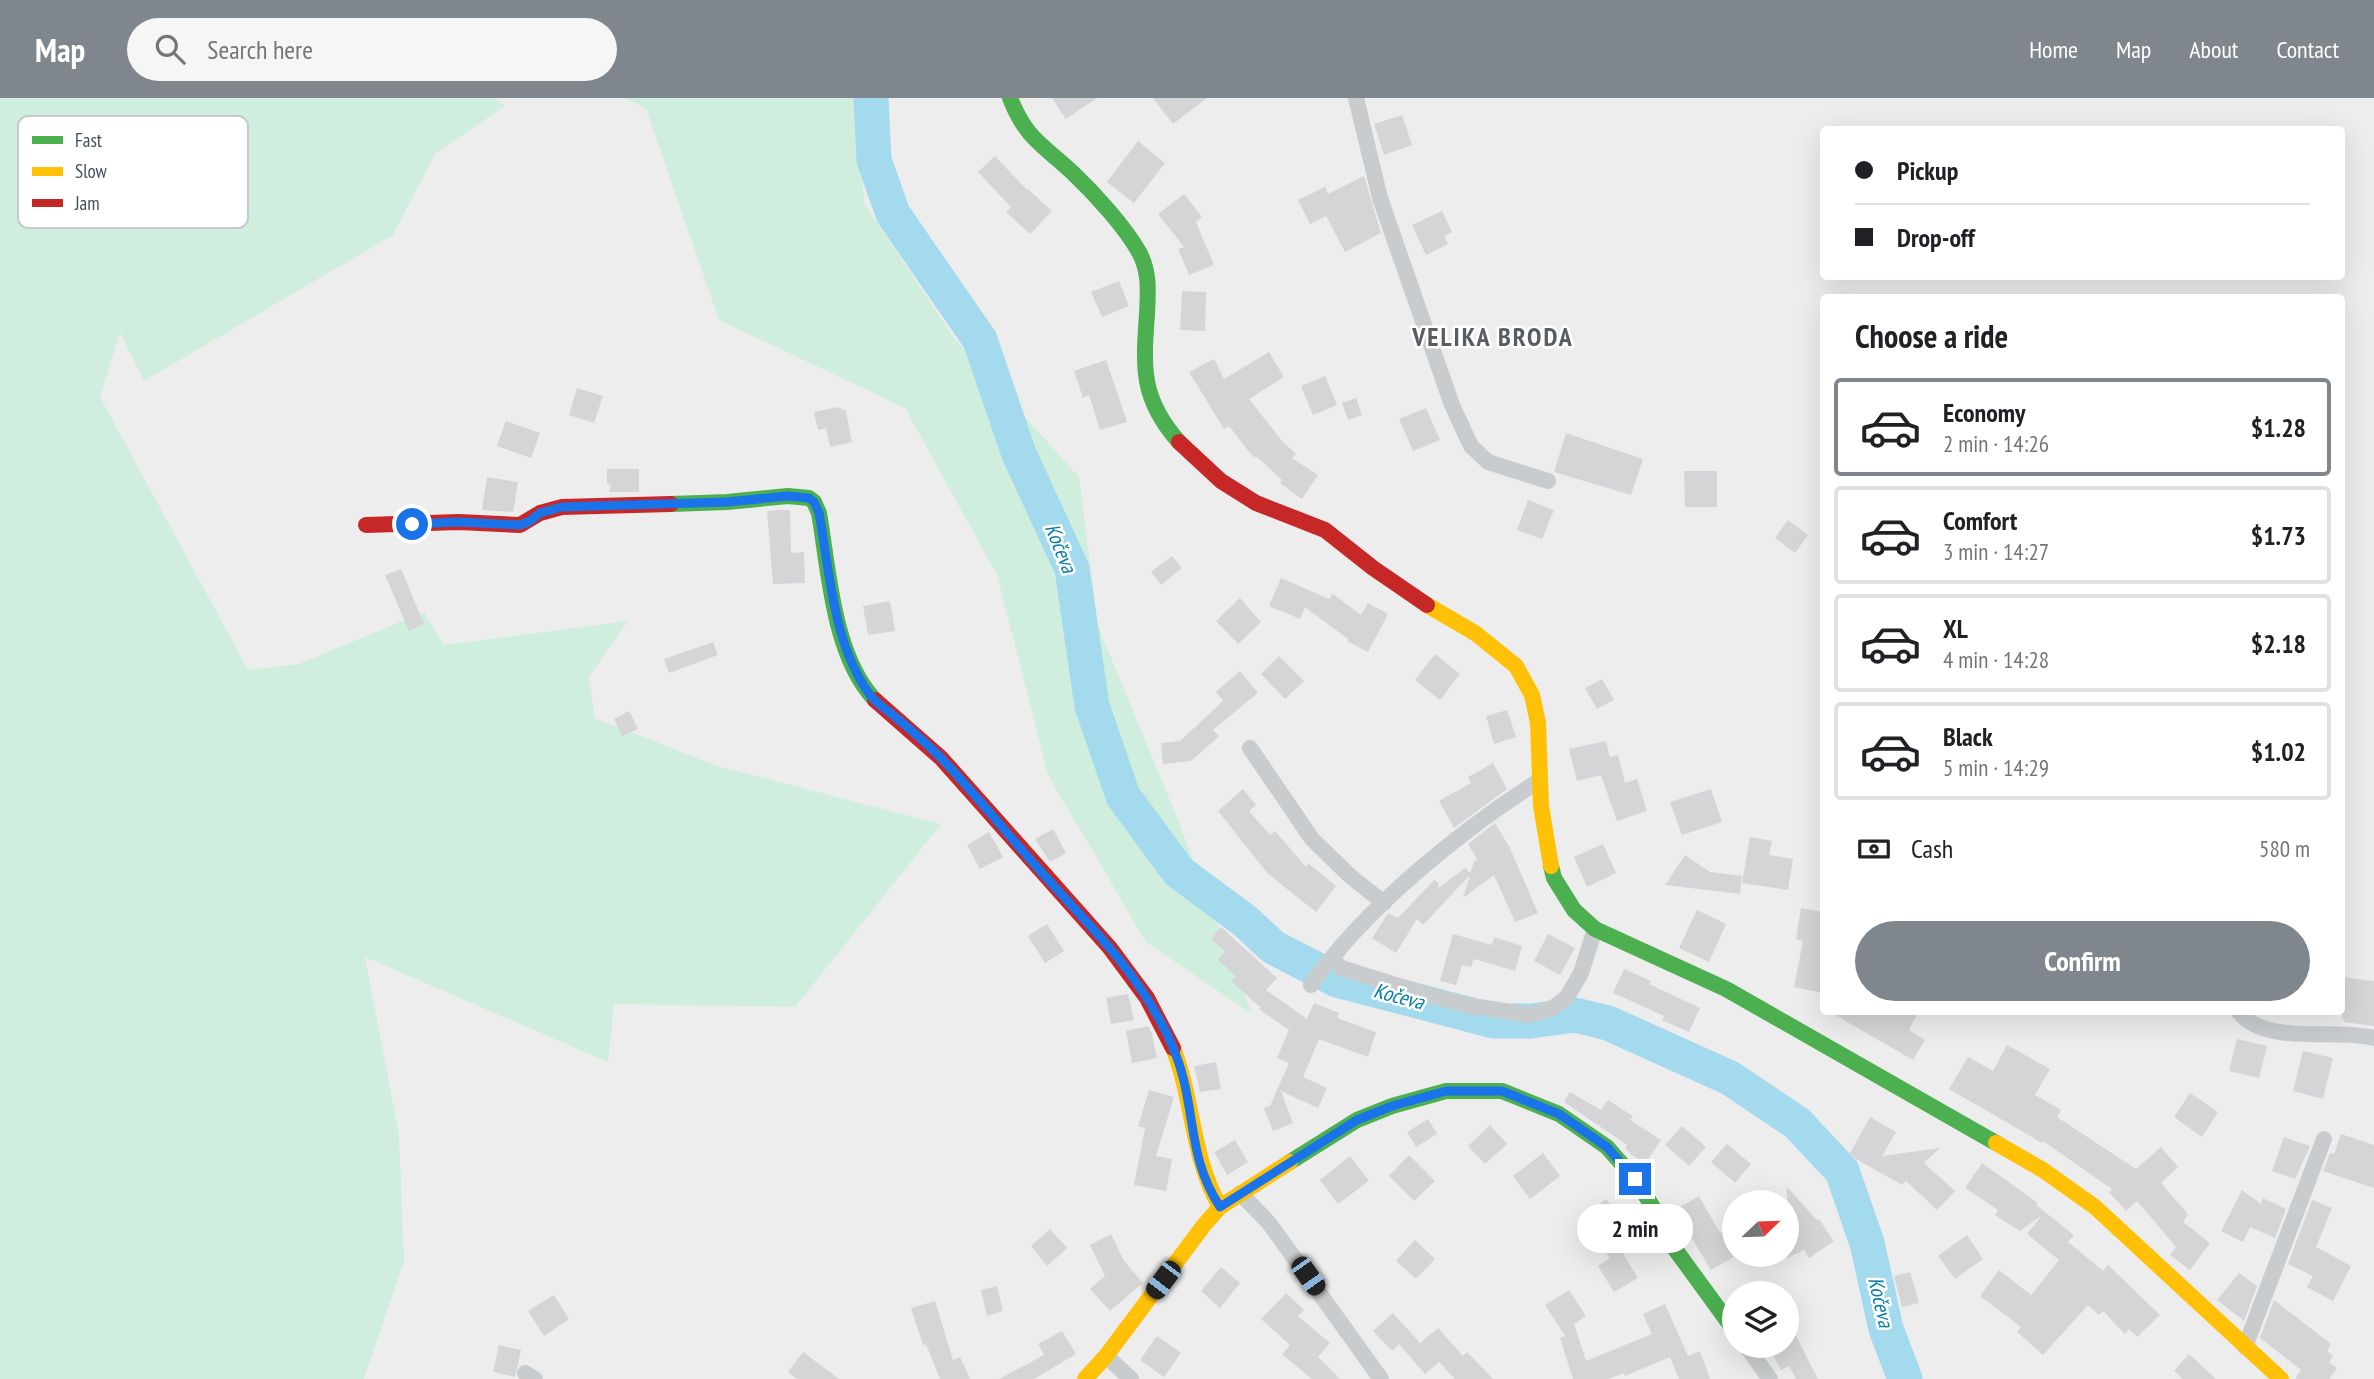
<!DOCTYPE html>
<html lang="en">
<head>
<meta charset="utf-8">
<style>
  body { margin:0; font-family:"PT Sans Narrow",sans-serif; background:#f6f6f6; color:#202124; height:100vh; display:flex; flex-direction:column; font-size:26px; white-space:nowrap }
  * { box-sizing:border-box; margin:0 }
  p { font-size:23px; color:#757577 }
  .icon { flex:none; width:38px; height:38px; fill:none; stroke:currentColor; stroke-width:2; stroke-linecap:round; stroke-linejoin:round }
  .map { position:relative; flex:1; overflow:hidden }
  .details { position:absolute; left:1820px; top:196px; width:525px; height:721px; display:flex; flex-direction:column; background:#fff; border-radius:7px; box-shadow:0 7px 28px #0002 }
  .details>* { flex:none }
  .guide { position:absolute; left:1820px; top:28px; width:525px; height:154px; border-radius:7px; box-shadow:0 7px 28px #0002; display:grid; align-content:center; height:154px; padding:0 35px; background:#fff }
  .needle { width:46px; rotate:67deg }
  .tools { position:absolute; left:1722px; top:1092px; display:grid; gap:14px }
  .tools a { display:grid; place-items:center; width:77px; height:77px; border-radius:50%; background:#fff; box-shadow:0 7px 28px #0002; font-size:35px }
  .end { position:absolute; width:32px; height:32px; margin:-16px; border:9px solid #1a73e8; background:#fff; box-shadow:0 0 0 4px #fff }
  .from { border-radius:50% }
  .bubble { position:absolute; height:49px; border-radius:24px; background:#fff; box-shadow:0 7px 28px #0002; font-size:23px; font-weight:600; line-height:49px; text-align:center }
  .car { position:absolute; width:21px; height:42px; margin:-21px -10px; border-radius:9px; box-shadow:0 0 5px 2px #0007; background:linear-gradient(#222 24%,#8ab4d8 0 40%,#222 0 76%,#8ab4d8 0 86%,#222 0) }
  .guide b { display:flex; align-items:center; gap:24px; height:66px; font-size:26px }
  .guide b+b { border-top:2px solid #e0e0e0 }
  .guide i { width:18px; height:18px; background:#202124 }
  ul { padding:0; list-style:none }
  li { display:flex; align-items:center; gap:21px; height:98px; margin:0 14px 10px; padding:0 21px; border:4px solid #e0e0e0; border-radius:7px }
  li div { flex:1 }
  li b { display:block; font-size:26px }
  li em { font-style:normal; font-weight:600 }
  li.selected { border-color:#80868d }
  li>.icon { width:63px; height:63px; stroke-width:1.5 }
  h2 { padding:0 35px; font-size:32px; line-height:84px }
  .pay { display:flex; align-items:center; gap:18px; height:77px; padding:0 35px; font-size:26px }
  .pay p { margin-inline-start:auto }
  .action { display:flex; gap:14px; margin-top:auto; padding:14px 35px }
  .action a { flex:1; height:80px; border-radius:42px; background:#80868d; color:#fff; font-size:28px; font-weight:600; line-height:80px; text-align:center }
  header { display:flex; align-items:center; gap:42px; box-sizing:border-box; height:98px; padding:0 35px; background:#80868d; color:#fff }
  header strong { font-size:33px }
  nav { display:flex; gap:38px; margin-inline-start:auto; font-size:24px }
  .search { width:490px; height:63px; background:#f6f6f6; display:flex; align-items:center; gap:18px; box-sizing:border-box; padding:0 24px; border-radius:38px; color:#757577; font-size:26px }
  .map>svg:first-child { display:block }
</style>
</head>
<body>
<header>
<strong>Map</strong>
<div class="search"><svg class="icon" aria-label="search" viewBox="0 0 24 24"><circle cx="10" cy="10" r="6"/><path d="M15 15l6 6"/></svg>Search here</div>
<nav><a>Home</a><a>Map</a><a>About</a><a>Contact</a></nav>
</header>
<div class="map">
<svg width="2374" height="1281" viewBox="0 0 2374 1281">
  <rect width="100%" height="100%" fill="#eeeded"/>
  <!-- green -->
  <path fill="#d0eedd" d="M0,0H495L505,8L435,56L393,137L144,283L120,234L100,299L248,572L299,566L424,514L444,547L628,523L589,579L595,620L717,668L941,726L795,909L614,906L608,964L365,859L399,1037L404,1163L364,1281H0Z
    M626,0H858L864,105L954,240L1079,379L1098,528L1176,717L1252,916L1146,844L1048,677L997,477L905,310L719,222L646,11Z"/>
  <g fill="none" stroke-linecap="round" stroke-linejoin="round">
    <!-- river -->
    <path stroke="#a4daed" stroke-width="35" d="M871,0L874,62L893,116L980,242L1019,356L1072,471L1092,608L1123,698L1179,774L1245,823L1273,849L1337,882L1494,923H1531L1575,917L1608,925L1730,980L1797,1025L1842,1073L1867,1145L1886,1231L1905,1281"/>
  </g>
  <!-- building -->
  <path fill="#d5d5d7" d="M1052,0H1097L1066,21Z
    M1153,0H1207L1173,26Z
    M1402,17L1412,47L1384,57L1374,26Z
    M1138,43L1165,65L1134,105L1107,84Z
    M995,58L1027,92L1028,91L1052,113L1030,136L1006,114L1011,109L978,74Z
    M1364,78L1381,135L1345,154L1326,118L1310,126L1298,102L1325,89L1328,96Z
    M1184,96L1202,119L1196,124L1214,167L1189,177L1178,151L1184,149L1158,116Z
    M1442,113L1452,134L1444,138L1448,146L1426,157L1412,127Z
    M1119,183L1129,208L1102,219L1091,194Z
    M1182,193L1206,194L1205,233L1180,232Z
    M1269,254L1284,279L1249,301L1282,343L1296,356L1292,360L1318,377L1302,401L1280,385L1282,382L1256,358L1254,360L1229,328L1224,331L1189,274L1214,261L1224,281Z
    M1106,262L1127,324L1100,332L1089,297L1083,300L1074,273Z
    M1325,278L1337,307L1313,317L1301,288Z
    M577,290L603,298L594,325L569,317Z
    M1356,300L1362,317L1348,322L1342,305Z
    M838,309L846,313L852,344L830,349L826,330L818,332L814,314Z
    M1426,310L1440,342L1413,353L1399,321Z
    M506,323L540,335L531,360L497,348Z
    M1566,335L1643,361L1631,397L1554,374Z
    M607,371H639V394H609L611,387L607,386Z
    M1684,373H1717V409H1685Z
    M487,379L518,384L513,414L482,412Z
    M1528,402L1554,412L1542,441L1517,432Z
    M777,412H790L791,455L804,454L805,485L773,486L767,413Z
    M1788,422L1808,437L1795,455L1775,440Z
    M1172,458L1182,470L1161,487L1151,474Z
    M401,471L424,526L409,533L385,477Z
    M1281,480L1329,501L1333,496L1361,517L1368,505L1388,516L1368,554L1347,543L1348,541L1305,509L1300,521L1269,508Z
    M1240,500L1261,524L1238,546L1216,523Z
    M890,503L895,533L868,537L863,508Z
    M713,544L718,557L669,575L664,561Z
    M1435,556L1460,576L1440,602L1415,582Z
    M1279,558L1304,583L1285,601L1261,576Z
    M1240,573L1258,595L1213,632L1219,638L1191,663L1163,666L1161,645L1180,643L1223,603L1216,594Z
    M1602,581L1614,602L1597,611L1585,590Z
    M1507,612L1516,639L1494,646L1486,618Z
    M629,613L638,631L622,638L614,621Z
    M1606,643L1610,659L1618,657L1625,685L1637,681L1647,713L1617,723L1601,677L1577,683L1569,651Z
    M1493,665L1507,691L1454,730L1439,703L1471,685L1468,679Z
    M1243,691L1256,707L1249,713L1270,737L1275,733L1306,769L1308,765L1336,788L1316,814L1268,776L1218,713Z
    M1711,691L1722,724L1682,737L1670,704Z
    M1495,725L1510,750L1538,815L1515,824L1494,777L1463,800L1470,777L1423,827L1417,821L1396,855L1372,840L1388,815L1398,820L1434,782L1439,786L1437,791L1465,770L1470,775L1474,764L1477,761L1468,746Z
    M1053,731L1066,755L1050,764L1035,741Z
    M989,734L1003,759L980,771L967,747Z
    M1750,739L1772,743L1769,757L1793,761L1788,792L1742,785Z
    M1603,746L1616,775L1587,789L1574,759Z
    M1685,757L1710,774L1742,778L1740,796L1665,787Z
    M1801,810L1824,814V895L1794,889L1803,843L1796,841Z
    M1697,812L1726,826L1709,864L1679,850Z
    M1047,826L1064,853L1045,865L1028,838Z
    M1221,829L1277,880L1266,892L1307,921L1314,905L1339,915L1337,920L1376,934L1368,959L1319,941L1303,979L1327,990L1318,1010L1281,993L1293,1025L1273,1033L1264,1010L1270,1008L1289,965L1277,960L1289,932L1259,911L1261,910L1231,883L1236,878L1218,862L1225,853L1211,841Z
    M1453,836L1492,847L1494,839L1522,848L1515,873L1474,861L1471,869L1462,867L1456,887L1440,883Z
    M1548,836L1575,850L1560,877L1534,863Z
    M1624,871L1651,883L1649,886L1700,910L1689,934L1662,922L1664,918L1613,895Z
    M2342,879L2374,883V928L2344,924L2345,922L2342,921Z
    M1128,896L1134,922L1111,926L1106,900Z
    M1830,914H1918L1909,932L1925,942L1913,962Z
    M1148,928L1152,936L1157,960L1132,965L1126,933Z
    M2237,941L2267,948L2259,980L2229,973Z
    M2007,947L2050,971L2035,997L2061,1012L2057,1019L2136,1071L2161,1049L2178,1069L2161,1085L2188,1116L2183,1124L2210,1145L2190,1172L2170,1157L2176,1149L2137,1103L2126,1113L2109,1094L2112,1091L2073,1064L2043,1043L2042,1045L1949,991L1968,959L1993,973Z
    M2303,953L2333,960L2323,1001L2293,993Z
    M1216,964L1221,991L1200,994L1194,968Z
    M1149,992L1174,999L1156,1058L1172,1061L1166,1093L1134,1087L1145,1030L1138,1028Z
    M1570,994L1601,1012L1608,1002L1633,1018L1630,1022L1661,1042L1645,1066L1632,1057L1625,1050L1627,1047L1564,1004Z
    M2190,995L2218,1014L2202,1039L2174,1019Z
    M1870,1019L1896,1034L1882,1058L1940,1050L1924,1065L1955,1093L1937,1112L1906,1083L1902,1087L1849,1057Z
    M1428,1021L1437,1036L1416,1049L1407,1034Z
    M1490,1027L1507,1046L1485,1066L1468,1048Z
    M1682,1028L1706,1049L1689,1068L1665,1047Z
    M2341,1036L2374,1047V1090L2323,1073L2330,1055L2334,1056Z
    M2284,1039L2310,1048L2295,1081L2272,1073Z
    M1235,1042L1248,1064L1227,1077L1214,1054Z
    M1727,1046L1751,1066L1735,1085L1711,1064Z
    M1543,1055L1560,1078L1530,1101L1513,1078Z
    M1409,1057L1435,1083L1414,1103L1389,1078Z
    M1350,1058L1369,1083L1338,1106L1320,1082Z
    M1982,1065L2038,1105L2036,1107L2074,1137L2068,1144L2103,1173L2108,1167L2160,1217L2137,1239L2129,1231L2125,1236L2103,1213L2099,1217L2088,1207L2043,1257L2017,1234L2021,1229L1980,1198L1999,1172L2031,1197L2059,1162L2027,1136L2042,1117L2020,1133L1995,1117L1998,1112L1965,1090Z
    M1787,1089L1817,1122L1819,1121L1834,1143L1809,1160L1804,1152L1787,1160Z
    M2242,1092L2261,1106L2263,1100L2286,1111L2275,1140L2250,1129L2243,1144L2221,1133Z
    M1699,1098L1720,1135L1723,1133L1734,1157H1737L1711,1172L1687,1132L1681,1135L1671,1114Z
    M1606,1101L1623,1124L1610,1134L1638,1180L1614,1194L1598,1168L1610,1160L1580,1122Z
    M2312,1102L2332,1110L2316,1149L2351,1168L2333,1203L2307,1189L2313,1178L2288,1166Z
    M1050,1131L1067,1150L1047,1168L1031,1148Z
    M1111,1136L1124,1163L1143,1185L1110,1213L1090,1191L1105,1178L1090,1147Z
    M1967,1137L1983,1161L1955,1181L1938,1158Z
    M1415,1142L1435,1161L1416,1181L1396,1163Z
    M1221,1169L1240,1185L1220,1210L1201,1193Z
    M1910,1174L1919,1205L1902,1209L1894,1178Z
    M2239,1175L2257,1188L2244,1223L2217,1202Z
    M997,1188L1003,1213L987,1218L981,1192Z
    M1569,1192L1586,1218L1574,1226L1586,1263L1652,1236L1643,1216L1665,1206L1688,1258L1700,1253L1710,1281H1679L1670,1259L1625,1278L1624,1275L1608,1281H1573L1560,1240L1565,1238L1545,1207Z
    M1286,1195L1304,1212L1298,1218L1330,1245L1318,1259L1340,1281H1312L1282,1256L1290,1247L1261,1221Z
    M554,1197L569,1221L544,1238L528,1213Z
    M2274,1202L2331,1246L2327,1253L2333,1258L2329,1264L2337,1270L2329,1281H2295L2301,1272L2260,1240Z
    M935,1203L953,1262L960,1259L970,1281H940L926,1246L923,1247L911,1210Z
    M1393,1215L1420,1245L1438,1230L1463,1258L1467,1254L1493,1281H1455L1439,1264L1425,1276L1399,1246L1392,1253L1373,1233Z
    M1787,1220L1818,1281H1796L1789,1268L1781,1272L1768,1248H1787Z
    M1062,1233L1076,1256L1034,1281H999L1044,1257L1038,1246Z
    M1157,1238L1181,1255L1164,1279L1140,1262Z
    M499,1247L521,1252L515,1279L493,1274Z
    M803,1254L839,1281H797L788,1274Z
    M2189,1256L2216,1281H2183L2174,1273Z"/>
  <g fill="none" stroke-linecap="round" stroke-linejoin="round">
    <!-- street -->
    <path stroke="#c9ccce" stroke-width="16" d="M1356,0L1380,100L1452,307L1471,348L1488,364L1548,383
      M1250,650L1312,741L1350,778L1384,805
      M1332,860L1341,870L1421,895L1466,907L1530,917L1553,910L1567,899L1581,875L1595,831
      M1311,887C1366,809 1460,733 1540,682
      M2239,914C2266,948 2334,930 2374,940
      M1240,1095L1269,1125L1381,1281
      M1746,1248L1770,1281
      M2245,1249L2324,1041
      M1106,1258L1131,1281
      M525,1275L535,1281"/>
    <!-- fast -->
    <path stroke="#4caf50" stroke-width="16" d="M1010,0C1027,43 1044,47 1074,76C1095,96 1125,129 1139,154C1150,174 1148,194 1147,216C1143,271 1141,301 1179,344
      M671,406L727,404L788,398L809,400L814,404L819,415C829,473 833,558 875,602
      M1551,768L1554,780L1574,812L1595,831L1726,891L1996,1045
      M1290,1064L1357,1022L1392,1008L1446,993H1502L1559,1016L1607,1049L1635,1081L1656,1114L1672,1147L1734,1232"/>
    <!-- slow -->
    <path stroke="#ffc107" stroke-width="16" d="M1427,507L1475,535L1516,568L1532,597L1538,625L1541,708L1551,768
      M1173,950C1194,1003 1191,1058 1220,1109
      M1996,1045L2043,1072L2095,1109L2281,1281
      M1085,1281L1106,1258L1204,1127L1220,1109L1290,1064"/>
    <!-- jam -->
    <path stroke="#c62828" stroke-width="16" d="M1179,344L1221,383L1256,405L1325,432L1373,470L1427,507
      M366,427L459,424L520,427L540,415L562,409L671,406
      M875,602L941,660L1110,850L1147,900L1173,950"/>
  </g>
  <g fill="none" stroke-linecap="round" stroke-linejoin="round">
    <!-- route -->
    <path stroke="#1a73e8" stroke-width="9" d="M412,426L459,424L520,427L530,423L540,415L562,409L727,404L788,398L809,400L814,404L819,415C830,475 833,546 870,597C876,605 886,611 894,618C910,631 926,645 941,660C980,701 1015,746 1053,787C1092,830 1130,868 1158,919C1169,938 1179,962 1184,983C1195,1030 1192,1066 1220,1109L1357,1022L1392,1008L1446,993H1502L1559,1016L1607,1049L1635,1081"/>
  </g>
  <g text-anchor="middle" dominant-baseline="central" stroke-width="5" stroke-linejoin="round" paint-order="stroke">
    <!-- water labels -->
    <g font-size="21" font-style="italic" fill="#097ea7" stroke="#fff">
      <text transform="translate(1061 450) rotate(68)">Kočeva</text>
      <text transform="translate(1399 898) rotate(15)">Kočeva</text>
      <text transform="translate(1881 1204) rotate(77)">Kočeva</text>
    </g>
    <!-- district labels -->
    <g font-size="26" font-weight="bold" letter-spacing="2" fill="#595c61" stroke="#fff">
      <text x="1493" y="238">VELIKA BRODA</text>
    </g>
  </g>
  <!-- legend -->
  <rect x="18" y="18" width="230" height="112" rx="10" fill="#fff" stroke="#c7cacd" stroke-width="2"/>
  <rect x="32" y="38" width="31" height="8" fill="#4caf50"/>
  <rect x="32" y="69" width="31" height="9" fill="#ffc107"/>
  <rect x="32" y="101" width="31" height="8" fill="#c62828"/>
  <g font-size="19" fill="#444e59">
    <text x="75" y="49">Fast</text>
    <text x="75" y="80">Slow</text>
    <text x="75" y="112">Jam</text>
  </g>
</svg>
<div class="tools">
<a><svg class="needle" viewBox="-14 -14 28 28"><path d="M0-13l5 13h-10z" fill="#e53935"/><path d="M0 13l5-13h-10z" fill="#757577"/></svg></a>
<a><svg class="icon" aria-label="layers" viewBox="0 0 24 24"><path d="M12 4l9 5-9 5-9-5zM3 14l9 5 9-5"/></svg></a>
</div>
<i class="end from" style="left:412px;top:426px"></i>
<i class="end" style="left:1635px;top:1081px"></i>
<div class="bubble" style="left:1577px;top:1106px;width:116px">2 min</div>
<i class="car" style="left:1308px;top:1178px;rotate:145deg"></i>
<i class="car" style="left:1163px;top:1182px;rotate:217deg"></i>
<div class="guide">
<b><i class="from"></i>Pickup</b>
<b><i></i>Drop-off</b>
</div>
<section class="details">
<h2>Choose a ride</h2>
<ul>
<li class="selected"><svg class="icon" aria-label="car" viewBox="0 0 24 24"><path d="M5 17H2v-5l4-1 3-4h7l3 4 3 1v5h-3M9 17h6M6 11h13"/><circle cx="7" cy="17" r="2"/><circle cx="17" cy="17" r="2"/></svg><div><b>Economy</b><p>2 min · 14:26</p></div><em>$1.28</em></li>
<li><svg class="icon" aria-label="car" viewBox="0 0 24 24"><path d="M5 17H2v-5l4-1 3-4h7l3 4 3 1v5h-3M9 17h6M6 11h13"/><circle cx="7" cy="17" r="2"/><circle cx="17" cy="17" r="2"/></svg><div><b>Comfort</b><p>3 min · 14:27</p></div><em>$1.73</em></li>
<li><svg class="icon" aria-label="car" viewBox="0 0 24 24"><path d="M5 17H2v-5l4-1 3-4h7l3 4 3 1v5h-3M9 17h6M6 11h13"/><circle cx="7" cy="17" r="2"/><circle cx="17" cy="17" r="2"/></svg><div><b>XL</b><p>4 min · 14:28</p></div><em>$2.18</em></li>
<li><svg class="icon" aria-label="car" viewBox="0 0 24 24"><path d="M5 17H2v-5l4-1 3-4h7l3 4 3 1v5h-3M9 17h6M6 11h13"/><circle cx="7" cy="17" r="2"/><circle cx="17" cy="17" r="2"/></svg><div><b>Black</b><p>5 min · 14:29</p></div><em>$1.02</em></li>
</ul>
<div class="pay"><svg class="icon" aria-label="cash" viewBox="0 0 24 24"><path d="M3 7h18v10H3z"/><circle cx="12" cy="12" r="2"/></svg>Cash<p>580 m</p></div>
<div class="action"><a>Confirm</a></div>
</section>
</div>
</body>
</html>
